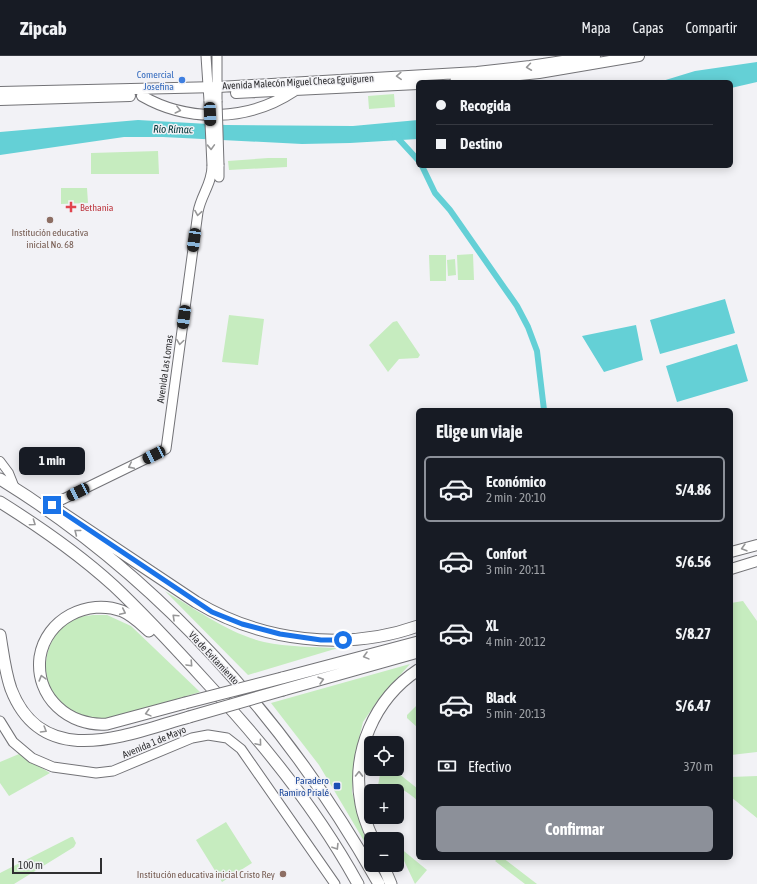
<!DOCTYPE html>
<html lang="es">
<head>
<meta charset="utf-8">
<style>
  body { margin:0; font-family:"Asap Condensed",sans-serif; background:#20242c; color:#f1f3f6; height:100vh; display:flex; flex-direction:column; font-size:15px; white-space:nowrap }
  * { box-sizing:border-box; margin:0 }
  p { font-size:13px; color:#9ea1a6 }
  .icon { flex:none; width:22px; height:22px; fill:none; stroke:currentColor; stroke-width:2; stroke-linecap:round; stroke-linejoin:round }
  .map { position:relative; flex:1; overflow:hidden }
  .details { position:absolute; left:416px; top:352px; width:317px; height:452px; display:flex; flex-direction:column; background:#171b24; border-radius:6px; box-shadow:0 2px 10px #0003 }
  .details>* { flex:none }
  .top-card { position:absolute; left:416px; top:24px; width:317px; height:88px; border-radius:6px; box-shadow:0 2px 10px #0003; display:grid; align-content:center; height:88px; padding:0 20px; background:#171b24 }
  .tools { position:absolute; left:364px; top:680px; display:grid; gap:8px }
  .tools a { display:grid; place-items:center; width:40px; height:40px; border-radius:6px; background:#171b24; box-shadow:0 2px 10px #0003; font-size:20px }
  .scale { position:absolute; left:12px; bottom:10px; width:90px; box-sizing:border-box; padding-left:4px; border:2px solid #2f2f31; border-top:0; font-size:11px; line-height:14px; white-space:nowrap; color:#2f2f31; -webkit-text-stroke:3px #f2f2f6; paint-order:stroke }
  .end { position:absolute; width:18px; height:18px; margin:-9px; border:5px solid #1a73e8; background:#fff; box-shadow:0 0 0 2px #fff }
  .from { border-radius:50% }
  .bubble { position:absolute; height:28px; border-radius:6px; background:#171b24; box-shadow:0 2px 10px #0003; font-size:13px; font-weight:700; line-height:28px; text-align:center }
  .car { position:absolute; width:12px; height:24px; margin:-12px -6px; border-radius:5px; box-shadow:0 0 3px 1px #0007; background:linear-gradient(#222 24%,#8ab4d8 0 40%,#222 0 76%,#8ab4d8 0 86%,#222 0) }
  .top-card b { display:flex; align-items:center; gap:14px; height:38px; font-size:15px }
  .top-card b+b { border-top:1px solid #363941 }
  .top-card i { width:10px; height:10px; background:#f1f3f6 }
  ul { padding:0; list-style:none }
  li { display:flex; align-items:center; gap:12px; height:66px; margin:0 8px 6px; padding:0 12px; border:2px solid transparent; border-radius:6px }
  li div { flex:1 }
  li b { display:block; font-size:15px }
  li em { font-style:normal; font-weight:700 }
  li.selected { border-color:#8c9099 }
  li>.icon { width:36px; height:36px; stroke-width:1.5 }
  h2 { padding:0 20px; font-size:18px; line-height:48px }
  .pay { display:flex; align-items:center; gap:10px; height:44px; padding:0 20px; font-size:15px }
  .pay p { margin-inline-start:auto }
  .cta { display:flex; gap:8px; margin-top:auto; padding:8px 20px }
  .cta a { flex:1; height:46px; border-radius:6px; background:#8c9099; color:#fff; font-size:16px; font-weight:700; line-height:46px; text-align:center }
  header { display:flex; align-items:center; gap:24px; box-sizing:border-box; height:56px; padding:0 20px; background:#171b24; border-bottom:1px solid #363941 }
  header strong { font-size:19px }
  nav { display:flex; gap:22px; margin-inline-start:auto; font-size:14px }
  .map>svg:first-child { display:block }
</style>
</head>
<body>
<header>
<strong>Zipcab</strong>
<nav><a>Mapa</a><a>Capas</a><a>Compartir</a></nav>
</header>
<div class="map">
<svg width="757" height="828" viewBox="0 0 757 828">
  <rect width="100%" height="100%" fill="#f2f2f6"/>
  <!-- green -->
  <path fill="#c6ecbf" d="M394,38L395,51L369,53L368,40Z
    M158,95L159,118H91V97Z
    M268,102H287V111L229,114L228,105Z
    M61,132H87L88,147L61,148Z
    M473,198L474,224H458L457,199Z
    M429,199H446V225H430Z
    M455,203L456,219L448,220L447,204Z
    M229,259L264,263L258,309L222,306Z
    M397,265L420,299L418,302L399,303L388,316L369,289L393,266Z
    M165,535C195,553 230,578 264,586C288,591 313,591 338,592L248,619Z
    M743,545L757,565V696L731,699V547Z
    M93,559H107L131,570L200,636L107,664C97,664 77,660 68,655C64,653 60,645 56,641C38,618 45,582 69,566C76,561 85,560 93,559Z
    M410,608L378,644L363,666L355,699L352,736L367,790L319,709L271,647Z
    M418,648V672L407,662V659Z
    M19,698L50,717L9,740L0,727V706Z
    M381,713H393L418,733V745C412,740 401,730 393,731C387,732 384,735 377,735Z
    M757,720V762L731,741V721Z
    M226,766L252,807L222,826L196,784Z
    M71,781H73L76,787L74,791L14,828H0V817Z
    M399,791L427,814L415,828L398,792Z
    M498,802H503L537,828H525L495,805Z"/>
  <!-- water -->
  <path fill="#64d0d6" d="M757,6V26L731,32V26H659L695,15Z
    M138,64L226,69L353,70L418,64V83L350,87L302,88L163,81H124L0,99V76Z
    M725,243L735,277L660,298L650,264Z
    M636,269L643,304L604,316L582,280Z
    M737,288L748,325L677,346L666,310Z"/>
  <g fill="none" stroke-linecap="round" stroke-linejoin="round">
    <!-- canal -->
    <path stroke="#64d0d6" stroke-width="6" d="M395,79L418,104
      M422,110L435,137L450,154L517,250L528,271L537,295L544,354"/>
    <defs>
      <path id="tertiary" d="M0,405L9,417L15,432"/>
      <path id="secondary" d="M206,0L209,45
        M217,45V0
        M219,109V121
        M51,449L166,393L198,156C201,139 212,128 212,110
        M0,665L13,686L32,702L53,711L82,715L96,717L113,715L192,682L208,679L227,682L241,693L335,828"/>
      <path id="primary" d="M455,26L539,17L639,0
        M0,36L218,31L477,16L530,10L595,0
        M236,37L418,28
        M142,40C189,67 249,65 294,35
        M0,44L130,40"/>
      <path id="trunk" d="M731,496L757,489
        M731,513L757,505"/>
      <path id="motorway" d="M0,423C159,521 288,666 379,828
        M0,446C40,471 79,498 114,530C147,561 178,595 208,628C265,689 318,755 358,828
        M52,450L196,546C261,585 345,596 418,570
        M149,575C141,568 132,559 122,555C88,542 46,563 40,601C35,641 69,671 107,668L185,647
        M0,579C3,597 5,616 11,633C43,716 128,678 189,661
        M282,622L418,586
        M283,634L418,596
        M373,783C368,772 363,760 361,748C351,697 374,643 418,614
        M383,809L391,828"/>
    </defs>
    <!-- tertiary casing -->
    <use href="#tertiary" stroke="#737377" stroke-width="10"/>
    <!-- secondary casing -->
    <use href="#secondary" stroke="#737377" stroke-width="11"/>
    <!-- primary casing -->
    <use href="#primary" stroke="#737377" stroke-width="12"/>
    <!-- trunk casing -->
    <use href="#trunk" stroke="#737377" stroke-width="12"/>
    <!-- motorway casing -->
    <use href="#motorway" stroke="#737377" stroke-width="13"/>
    <!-- tertiary -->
    <use href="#tertiary" stroke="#fff" stroke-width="8"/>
    <!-- secondary -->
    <use href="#secondary" stroke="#fff" stroke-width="9"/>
    <!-- primary -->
    <use href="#primary" stroke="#fff" stroke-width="10"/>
    <!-- trunk -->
    <use href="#trunk" stroke="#fff" stroke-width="10"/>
    <!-- motorway -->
    <use href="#motorway" stroke="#fff" stroke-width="11"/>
    <defs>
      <path id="secondary-bridge" d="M209,45L212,110
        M217,45L219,109"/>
      <path id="motorway-bridge" d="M185,647L282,622
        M189,661L283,634"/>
    </defs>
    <!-- secondary-bridge casing -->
    <use href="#secondary-bridge" stroke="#737377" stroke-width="11" stroke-linecap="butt"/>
    <!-- motorway-bridge casing -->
    <use href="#motorway-bridge" stroke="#737377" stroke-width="13" stroke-linecap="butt"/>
    <!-- secondary-bridge -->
    <use href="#secondary-bridge" stroke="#fff" stroke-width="9"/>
    <!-- motorway-bridge -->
    <use href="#motorway-bridge" stroke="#fff" stroke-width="11"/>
  </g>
  <!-- one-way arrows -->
  <defs><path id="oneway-chevron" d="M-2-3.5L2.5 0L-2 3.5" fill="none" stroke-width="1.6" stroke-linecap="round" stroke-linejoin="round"/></defs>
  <g stroke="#979798">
    <use href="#oneway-chevron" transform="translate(529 11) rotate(172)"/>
    <use href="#oneway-chevron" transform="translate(399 20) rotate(177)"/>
    <use href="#oneway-chevron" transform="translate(178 54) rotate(14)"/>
    <use href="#oneway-chevron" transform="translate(211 91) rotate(88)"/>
    <use href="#oneway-chevron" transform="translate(198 157) rotate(99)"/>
    <use href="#oneway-chevron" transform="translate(180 286) rotate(98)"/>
    <use href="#oneway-chevron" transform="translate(131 410) rotate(154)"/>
    <use href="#oneway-chevron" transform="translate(33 467) rotate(35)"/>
    <use href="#oneway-chevron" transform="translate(77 476) rotate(-142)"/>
    <use href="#oneway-chevron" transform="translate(744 492) rotate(164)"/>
    <use href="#oneway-chevron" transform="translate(123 556) rotate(25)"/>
    <use href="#oneway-chevron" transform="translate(175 561) rotate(-137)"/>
    <use href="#oneway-chevron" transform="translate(366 600) rotate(165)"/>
    <use href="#oneway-chevron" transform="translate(190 608) rotate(47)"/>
    <use href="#oneway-chevron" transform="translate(42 622) rotate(-106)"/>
    <use href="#oneway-chevron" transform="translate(321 624) rotate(-16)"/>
    <use href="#oneway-chevron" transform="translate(148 657) rotate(165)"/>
    <use href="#oneway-chevron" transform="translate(44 674) rotate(31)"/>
    <use href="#oneway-chevron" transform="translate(259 687) rotate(50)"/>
    <use href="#oneway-chevron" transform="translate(359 718) rotate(-89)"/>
    <use href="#oneway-chevron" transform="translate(336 791) rotate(58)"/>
  </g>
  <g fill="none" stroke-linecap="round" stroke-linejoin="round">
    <!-- route -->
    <path stroke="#1a73e8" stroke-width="5" d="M52,449L212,556L242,568L280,578L321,584H343"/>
  </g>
  <!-- markers -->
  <circle fill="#3f7fe0" stroke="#f2f2f6" stroke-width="1.5" cx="182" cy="24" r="4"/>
  <path fill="#e0444e" stroke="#f2f2f6" stroke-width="1.5" d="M69 145h4v4h4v4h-4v4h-4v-4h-4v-4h4z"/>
  <g fill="#8d6e63" stroke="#f2f2f6" stroke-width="1.5">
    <circle cx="50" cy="164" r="4"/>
    <circle cx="283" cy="818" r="4"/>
  </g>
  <rect fill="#1a4fb4" stroke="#f2f2f6" stroke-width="1.5" x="333" y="726" width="8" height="8" rx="2"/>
  <g text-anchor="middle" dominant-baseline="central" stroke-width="3" stroke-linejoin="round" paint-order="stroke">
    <!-- shop labels -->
    <g font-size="10" fill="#366cbe" stroke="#f2f2f6" text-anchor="end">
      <text x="174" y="18">Comercial<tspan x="174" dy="12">Josefina</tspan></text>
    </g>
    <!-- street labels -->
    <g font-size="10" fill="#2f2f31" stroke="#f2f2f6">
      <text transform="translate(298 26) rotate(-3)">Avenida Malecón Miguel Checa Eguiguren</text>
      <text transform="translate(165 313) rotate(-82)">Avenida Las Lomas</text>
      <text transform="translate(214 602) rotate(47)">Vía de Evitamiento</text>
      <text transform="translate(154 686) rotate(-23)">Avenida 1 de Mayo</text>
    </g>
    <!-- health labels -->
    <g font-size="10" fill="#be3a42" stroke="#f2f2f6" text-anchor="start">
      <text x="80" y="151">Bethania</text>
    </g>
    <!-- education labels -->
    <g font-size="10" fill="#785e54" stroke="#f2f2f6">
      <text x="50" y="176">Institución educativa<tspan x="50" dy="12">inicial No. 68</tspan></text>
      <text x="275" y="818" text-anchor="end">Institución educativa inicial Cristo Rey</text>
    </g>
    <!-- transit labels -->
    <g font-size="10" fill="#164399" stroke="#f2f2f6" text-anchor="end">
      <text x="329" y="724">Paradero<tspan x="329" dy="12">Ramiro Prialé</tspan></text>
    </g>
    <!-- water labels -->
    <g font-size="11" font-style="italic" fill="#003739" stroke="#f2f2f6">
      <text transform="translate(173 73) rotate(1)">Río Rímac</text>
    </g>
  </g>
</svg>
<div class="tools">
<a><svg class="icon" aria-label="locate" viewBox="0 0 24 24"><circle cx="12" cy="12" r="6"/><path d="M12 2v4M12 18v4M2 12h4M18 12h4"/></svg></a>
<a>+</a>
<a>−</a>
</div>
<div class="scale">100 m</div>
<i class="end from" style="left:343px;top:584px"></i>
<i class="end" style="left:52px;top:449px"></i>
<div class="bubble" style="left:19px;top:391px;width:66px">1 min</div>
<i class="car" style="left:210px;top:58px;rotate:178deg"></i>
<i class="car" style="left:194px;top:184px;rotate:188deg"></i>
<i class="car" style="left:184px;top:261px;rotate:188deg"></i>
<i class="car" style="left:154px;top:399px;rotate:244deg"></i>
<i class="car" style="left:78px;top:436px;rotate:244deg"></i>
<div class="top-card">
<b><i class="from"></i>Recogida</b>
<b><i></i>Destino</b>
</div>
<section class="details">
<h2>Elige un viaje</h2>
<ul>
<li class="selected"><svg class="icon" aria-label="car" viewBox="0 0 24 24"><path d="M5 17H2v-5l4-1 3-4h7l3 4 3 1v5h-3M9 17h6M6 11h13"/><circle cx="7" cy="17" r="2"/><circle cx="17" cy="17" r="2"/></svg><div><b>Económico</b><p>2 min · 20:10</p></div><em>S/4.86</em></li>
<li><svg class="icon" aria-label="car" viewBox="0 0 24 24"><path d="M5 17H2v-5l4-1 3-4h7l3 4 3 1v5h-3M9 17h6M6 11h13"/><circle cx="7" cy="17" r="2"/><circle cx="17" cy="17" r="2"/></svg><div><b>Confort</b><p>3 min · 20:11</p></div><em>S/6.56</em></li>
<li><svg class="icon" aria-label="car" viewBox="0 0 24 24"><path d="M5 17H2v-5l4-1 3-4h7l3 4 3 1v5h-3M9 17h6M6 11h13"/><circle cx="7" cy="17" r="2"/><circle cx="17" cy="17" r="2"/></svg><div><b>XL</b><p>4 min · 20:12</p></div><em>S/8.27</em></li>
<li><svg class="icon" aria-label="car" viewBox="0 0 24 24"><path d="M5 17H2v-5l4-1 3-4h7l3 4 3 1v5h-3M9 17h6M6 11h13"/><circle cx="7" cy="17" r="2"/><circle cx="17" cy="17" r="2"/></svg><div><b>Black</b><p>5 min · 20:13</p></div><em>S/6.47</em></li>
</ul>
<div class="pay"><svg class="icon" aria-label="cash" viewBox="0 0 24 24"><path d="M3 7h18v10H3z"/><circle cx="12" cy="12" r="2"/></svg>Efectivo<p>370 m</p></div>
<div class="cta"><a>Confirmar</a></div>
</section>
</div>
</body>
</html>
